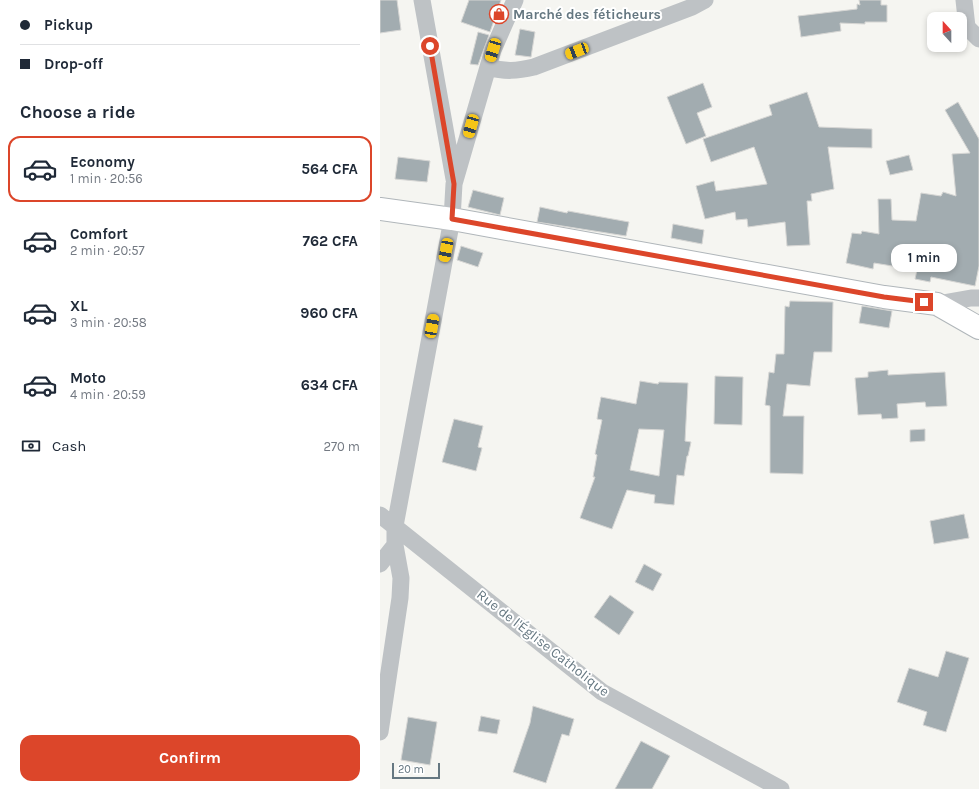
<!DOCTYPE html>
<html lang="en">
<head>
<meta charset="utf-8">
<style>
  body { margin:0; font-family:Karla,sans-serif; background:#f2f2f3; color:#1f2937; height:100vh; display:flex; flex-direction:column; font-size:15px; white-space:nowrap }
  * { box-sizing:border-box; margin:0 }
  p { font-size:13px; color:#747a83 }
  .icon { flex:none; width:22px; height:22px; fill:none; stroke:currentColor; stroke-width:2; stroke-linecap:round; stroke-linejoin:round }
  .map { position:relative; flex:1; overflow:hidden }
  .side { display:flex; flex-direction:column; background:#fff; width:380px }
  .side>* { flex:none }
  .guide { display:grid; align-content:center; height:88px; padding:0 20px; background:#fff }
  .needle { width:26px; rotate:339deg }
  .controls { position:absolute; left:547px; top:12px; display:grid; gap:8px }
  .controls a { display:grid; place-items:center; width:40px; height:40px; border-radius:8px; background:#fff; box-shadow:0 2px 6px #0003; font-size:20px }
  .scale { position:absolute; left:12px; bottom:10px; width:48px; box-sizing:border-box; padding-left:4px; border:2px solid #657781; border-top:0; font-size:11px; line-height:14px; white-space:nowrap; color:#657781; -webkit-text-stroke:3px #fff; paint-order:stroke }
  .end { position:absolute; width:18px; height:18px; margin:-9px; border:5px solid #dc462a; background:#fff; box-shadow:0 0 0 2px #fff }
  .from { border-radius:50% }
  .bubble { position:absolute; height:28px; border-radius:12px; background:#fff; box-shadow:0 2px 6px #0003; font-size:13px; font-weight:700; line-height:28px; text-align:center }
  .car { position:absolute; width:12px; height:24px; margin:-12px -6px; border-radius:5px; box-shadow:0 0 3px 1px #0007; background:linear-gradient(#f5c518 24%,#345 0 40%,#f5c518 0 76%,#345 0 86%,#f5c518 0) }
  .guide b { display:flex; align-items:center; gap:14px; height:38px; font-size:15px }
  .guide b+b { border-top:1px solid #e0e1e3 }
  .guide i { width:10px; height:10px; background:#1f2937 }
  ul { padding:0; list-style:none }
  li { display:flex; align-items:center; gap:12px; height:66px; margin:0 8px 6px; padding:0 12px; border:2px solid transparent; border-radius:12px }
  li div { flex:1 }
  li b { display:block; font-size:15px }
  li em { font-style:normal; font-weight:700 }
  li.on { border-color:#dc462a }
  li>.icon { width:36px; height:36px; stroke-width:1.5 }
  h2 { padding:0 20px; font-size:18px; line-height:48px }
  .pay { display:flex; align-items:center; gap:10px; height:44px; padding:0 20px; font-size:15px }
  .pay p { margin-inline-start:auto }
  .button { display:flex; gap:8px; margin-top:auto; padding:8px 20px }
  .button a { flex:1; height:46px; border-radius:12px; background:#dc462a; color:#fff; font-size:16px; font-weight:700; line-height:46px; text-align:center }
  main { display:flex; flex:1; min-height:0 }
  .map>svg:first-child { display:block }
</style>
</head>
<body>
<main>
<section class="side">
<div class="guide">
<b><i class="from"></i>Pickup</b>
<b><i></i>Drop-off</b>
</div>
<h2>Choose a ride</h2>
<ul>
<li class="on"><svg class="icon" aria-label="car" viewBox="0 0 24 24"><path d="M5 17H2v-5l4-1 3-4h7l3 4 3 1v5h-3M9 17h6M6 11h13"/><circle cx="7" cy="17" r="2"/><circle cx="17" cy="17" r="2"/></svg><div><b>Economy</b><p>1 min · 20:56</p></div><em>564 CFA</em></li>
<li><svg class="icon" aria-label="car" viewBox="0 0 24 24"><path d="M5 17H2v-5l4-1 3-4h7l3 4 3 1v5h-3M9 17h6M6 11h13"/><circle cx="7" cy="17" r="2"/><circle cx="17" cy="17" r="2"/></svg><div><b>Comfort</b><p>2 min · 20:57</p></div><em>762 CFA</em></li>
<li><svg class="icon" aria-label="car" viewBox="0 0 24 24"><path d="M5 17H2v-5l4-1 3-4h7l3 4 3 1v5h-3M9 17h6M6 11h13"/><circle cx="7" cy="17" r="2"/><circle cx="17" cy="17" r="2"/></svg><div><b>XL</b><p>3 min · 20:58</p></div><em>960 CFA</em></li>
<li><svg class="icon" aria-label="car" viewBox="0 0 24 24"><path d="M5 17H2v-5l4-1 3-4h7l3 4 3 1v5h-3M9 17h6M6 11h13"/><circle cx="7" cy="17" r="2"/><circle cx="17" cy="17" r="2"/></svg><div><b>Moto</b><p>4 min · 20:59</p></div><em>634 CFA</em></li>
</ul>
<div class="pay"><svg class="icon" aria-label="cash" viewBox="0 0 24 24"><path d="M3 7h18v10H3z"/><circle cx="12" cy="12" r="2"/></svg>Cash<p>270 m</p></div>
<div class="button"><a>Confirm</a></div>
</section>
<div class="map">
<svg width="599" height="789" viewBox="0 0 599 789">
  <rect width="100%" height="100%" fill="#f5f5f1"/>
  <!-- building -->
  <path fill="#a2acb0" stroke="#d6d6d4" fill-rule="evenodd" d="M0,0H17L21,30L0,33Z
    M89,0H121L110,32L81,22Z
    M479,0H501V5H507V22H485V24L460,23L461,31L421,37L418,16L477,9V4L480,5Z
    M140,29L155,32L151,57L135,55Z
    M98,32L109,35L98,65L90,64Z
    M323,83L332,107L317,113L326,136L306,144L287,97Z
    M427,92L439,127L492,129V148L448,147L454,189L431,194L432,201H427L430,245L407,246L405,222L368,227L367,219L356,220L355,212L325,219L316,186L334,181L336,191L387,184L374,147L331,162L323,139L392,115L389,105Z
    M578,102L599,139V266L595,286L551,277L550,282L535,279L537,270L494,263L493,269L466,263L472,233L481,234L482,231L499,234L498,199H511L512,220L536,221L541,193L561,196L563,192L576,196L572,154L590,153L565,110Z
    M529,155L533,170L510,175L506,161Z
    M18,157L50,161L47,182L15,179Z
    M93,190L124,198L120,215L88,207Z
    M160,207L187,213L188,211L249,222L246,236L157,222Z
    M293,224L324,230L322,244L291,238Z
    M81,246L103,253L98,267L77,260Z
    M410,301L453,302L452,352H434L430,386L407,384L403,416H424L423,474L390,473V406L385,405L389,372L394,373L396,354H404L405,306L409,307Z
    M482,306L512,311L509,328L479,323Z
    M508,370V375L565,372L567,406L546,407L545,402L517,404L518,418L502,419L501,414L478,415L475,378L488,377V372Z
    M335,376L363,377L362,425L334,424Z
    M260,381L278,384L279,382L308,383L305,441L311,442L308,456H307L304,476L297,475L294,505L274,503L275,495L247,490L232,529L200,518L215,477H213L217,455L215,454L222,420L217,419L218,412L221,397L256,404ZM259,429L284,430L279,476L250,470Z
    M74,419L103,426L98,447L102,448L96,471L62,462Z
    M545,429V441L530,442V430Z
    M584,514L589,538L554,544L550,521Z
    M264,564L282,574L273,591L255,582Z
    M230,595L254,612L239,635L214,617Z
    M566,651L589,658L566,732L543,725L547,712L517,702L529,668L558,677Z
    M153,706L194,719L189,736L182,734L166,783L133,772L150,723Z
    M101,716L120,720L117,734L98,731Z
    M28,717L57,722L50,765L21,760Z
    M261,741L290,756L272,789H235Z"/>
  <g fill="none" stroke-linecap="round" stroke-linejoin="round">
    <defs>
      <path id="secondary" d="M0,209L72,219L504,297L557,304L599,328"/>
    </defs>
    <!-- secondary casing -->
    <use href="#secondary" stroke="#b0b6ba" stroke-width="24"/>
    <!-- street -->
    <path stroke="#bec2c5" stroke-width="17" d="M42,0L74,179
      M584,0L587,27L599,39
      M108,67C125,72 137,71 154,67L312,7L325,0
      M557,304L591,298H599
      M0,515L222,692L401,789
      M0,564L15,545
      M0,732L20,598L21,578L15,545V526L72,219L74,184L108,67L113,50L135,0"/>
    <!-- secondary -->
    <use href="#secondary" stroke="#fff" stroke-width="22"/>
  </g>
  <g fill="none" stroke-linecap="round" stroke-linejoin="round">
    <!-- route -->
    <path stroke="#dc462a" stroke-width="5" d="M50,46L74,184L72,219L504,297L544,302"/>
  </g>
  <!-- icons -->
  <defs>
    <symbol id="shop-ring" viewBox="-11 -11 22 22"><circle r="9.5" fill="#fff" stroke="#dc462a" stroke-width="1.5"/><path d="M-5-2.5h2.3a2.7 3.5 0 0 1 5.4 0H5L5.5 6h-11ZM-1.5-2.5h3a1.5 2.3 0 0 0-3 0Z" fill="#dc462a"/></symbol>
  </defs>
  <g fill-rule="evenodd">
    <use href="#shop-ring" x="108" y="3" width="22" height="22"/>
  </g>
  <g text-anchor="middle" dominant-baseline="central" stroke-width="4" stroke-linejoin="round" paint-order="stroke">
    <!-- poi labels -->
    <g font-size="14" font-weight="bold" fill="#657781" stroke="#fff" text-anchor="start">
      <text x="133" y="14">Marché des féticheurs</text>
    </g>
    <!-- street labels -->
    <g font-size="14" fill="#657781" stroke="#fff">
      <text transform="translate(163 643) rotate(38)">Rue de l'Église Catholique</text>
    </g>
  </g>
</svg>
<div class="controls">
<a><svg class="needle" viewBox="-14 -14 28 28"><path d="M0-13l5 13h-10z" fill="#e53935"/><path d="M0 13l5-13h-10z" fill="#747a83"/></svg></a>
</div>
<div class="scale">20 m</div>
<i class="end from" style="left:50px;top:46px"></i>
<i class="end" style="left:544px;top:302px"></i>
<div class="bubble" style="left:511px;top:244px;width:66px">1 min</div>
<i class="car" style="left:113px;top:50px;rotate:197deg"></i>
<i class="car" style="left:197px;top:51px;rotate:249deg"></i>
<i class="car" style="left:91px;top:126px;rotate:196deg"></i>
<i class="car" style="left:66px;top:250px;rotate:191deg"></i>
<i class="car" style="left:52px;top:326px;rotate:10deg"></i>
</div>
</main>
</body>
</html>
